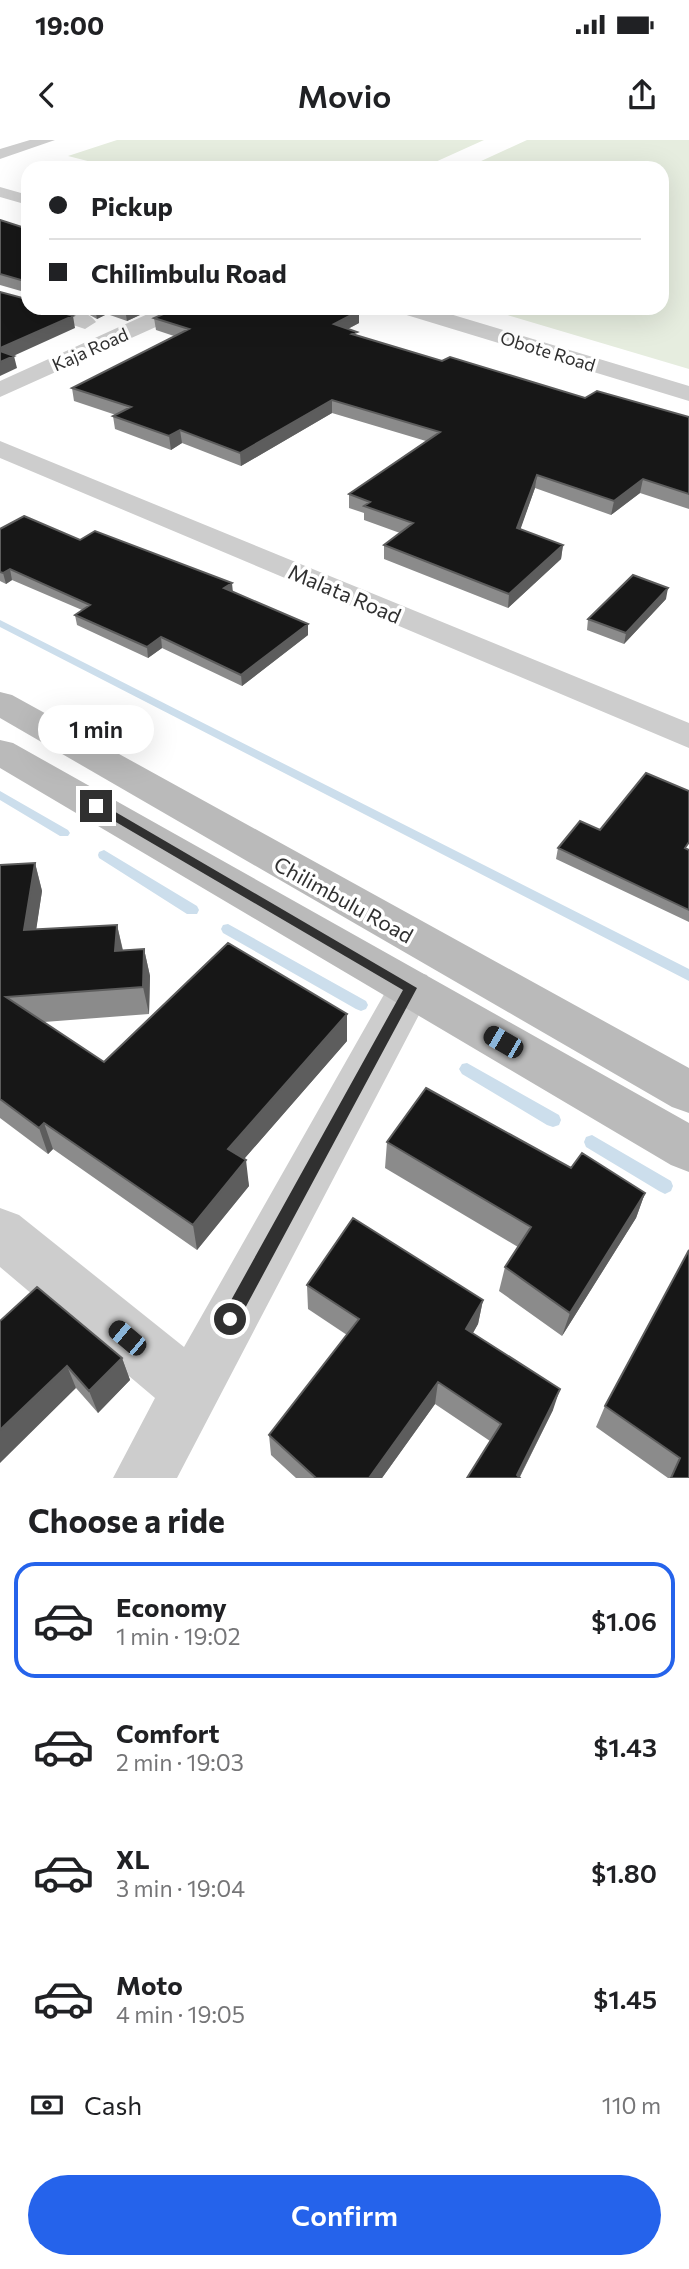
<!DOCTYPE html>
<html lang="en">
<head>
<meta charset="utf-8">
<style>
  body { margin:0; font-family:Commissioner,sans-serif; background:#f6f6f6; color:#202124; height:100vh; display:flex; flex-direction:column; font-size:26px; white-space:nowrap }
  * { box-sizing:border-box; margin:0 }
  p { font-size:23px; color:#757577 }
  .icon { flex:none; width:38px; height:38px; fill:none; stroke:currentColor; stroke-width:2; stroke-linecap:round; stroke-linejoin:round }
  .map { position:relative; height:1338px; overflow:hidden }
  .drawer { display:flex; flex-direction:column; background:#fff; flex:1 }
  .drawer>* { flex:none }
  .top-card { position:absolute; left:21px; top:21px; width:648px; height:154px; border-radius:21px; box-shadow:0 7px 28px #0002; display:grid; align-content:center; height:154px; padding:0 28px; background:#fff }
  .end { position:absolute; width:32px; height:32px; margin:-16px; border:9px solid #303030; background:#fff; box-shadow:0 0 0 4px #fff }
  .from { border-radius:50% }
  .bubble { position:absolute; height:49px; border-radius:24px; background:#fff; box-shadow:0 7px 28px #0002; font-size:23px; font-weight:600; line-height:49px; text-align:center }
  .car { position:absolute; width:21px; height:42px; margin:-21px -10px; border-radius:9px; box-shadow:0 0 5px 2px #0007; background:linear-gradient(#222 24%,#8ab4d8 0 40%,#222 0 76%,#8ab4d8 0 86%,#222 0) }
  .top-card b { display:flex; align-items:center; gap:24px; height:66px; font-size:26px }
  .top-card b+b { border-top:2px solid #e0e0e0 }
  .top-card i { width:18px; height:18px; background:#202124 }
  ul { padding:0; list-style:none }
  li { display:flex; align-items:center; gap:21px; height:116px; margin:0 14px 10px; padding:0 14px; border:4px solid transparent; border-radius:21px }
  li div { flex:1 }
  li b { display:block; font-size:26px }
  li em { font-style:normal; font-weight:600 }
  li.selected { border-color:#2563eb }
  li>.icon { width:63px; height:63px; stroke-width:1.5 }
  h2 { padding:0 28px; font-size:32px; line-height:84px }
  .pay { display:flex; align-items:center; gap:18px; height:77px; padding:0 28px; font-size:26px }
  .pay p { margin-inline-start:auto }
  .button { display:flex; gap:14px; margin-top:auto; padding:14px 28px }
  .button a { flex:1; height:80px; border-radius:42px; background:#2563eb; color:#fff; font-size:28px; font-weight:600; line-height:80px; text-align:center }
  .status { display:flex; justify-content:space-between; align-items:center; height:49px; padding:0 35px; background:#fff; direction:ltr }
  .status svg { height:19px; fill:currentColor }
  header { display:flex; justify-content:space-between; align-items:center; height:91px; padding:0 28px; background:#fff; font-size:32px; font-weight:600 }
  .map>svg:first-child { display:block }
</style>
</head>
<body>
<div class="status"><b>19:00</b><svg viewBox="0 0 49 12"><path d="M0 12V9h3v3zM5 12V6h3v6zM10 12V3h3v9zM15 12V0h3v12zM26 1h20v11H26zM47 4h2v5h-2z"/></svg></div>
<header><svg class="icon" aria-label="back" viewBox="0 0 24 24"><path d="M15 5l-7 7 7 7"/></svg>Movio<svg class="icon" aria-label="share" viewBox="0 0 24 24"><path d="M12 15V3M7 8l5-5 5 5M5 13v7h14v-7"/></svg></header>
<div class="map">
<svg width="689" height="1338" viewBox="0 0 689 1338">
  <rect width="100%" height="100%" fill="#fff"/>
  <!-- green -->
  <path fill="#e6eddf" d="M117,0H484L422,28H115L68,16Z
    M527,0H689V229L484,168H662V28H466Z"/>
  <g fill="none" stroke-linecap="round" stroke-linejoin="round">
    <!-- stream -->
    <path fill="#ccdeec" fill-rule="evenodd" d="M0,480L689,829V841L0,487Z
      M0,651L68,690L70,693L68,696H60L0,660Z
      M104,710L197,766L199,770L197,774H187L99,718L98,715L99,712Z
      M228,784L366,861L368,865L366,869L361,871L356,869L223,793L221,789L223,785Z
      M467,923L559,975L561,980L559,985L553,987L547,985L462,934L459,929L462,924Z
      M592,995L671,1041L673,1046L671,1051L665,1054L659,1051L586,1007L584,1002L586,997Z"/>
    <!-- minor -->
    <path fill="#cdcdcd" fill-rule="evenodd" d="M30,0H55L0,19V9Z
      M34,168C53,168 84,165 96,182L85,189L37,173Z
      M161,168H190L187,173L0,257V241Z
      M0,301L689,583V608L0,318Z
      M411,830L427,835L433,848L177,1338H113L155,1258L0,1127V1068L19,1075L184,1207L395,835Z"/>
    <!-- tertiary -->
    <path fill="#cdcdcd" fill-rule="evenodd" d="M0,47L28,55V65L0,57Z
      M397,168H430L689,246V261L400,173Z"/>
    <!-- secondary -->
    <path fill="#bababa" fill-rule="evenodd" d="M0,552L12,555L689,928V973L672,967L0,578Z
      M0,600L13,603L689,983V1032L671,1025L0,628Z"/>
  </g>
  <!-- wall -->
  <path fill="#8b8b8b" d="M0,80L28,89V153L0,145Z
    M77,168H155L127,181L107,174L97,179Z
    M359,171V183L348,189L357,196L442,221L585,258L689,277V369L640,353L611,375L535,348L520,389L563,405L561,419L508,468L384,419V405L400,393L364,380V373L349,368V354L426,301L332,273L241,326L182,303L171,310L115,289L113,276L116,275L74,261L72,248L174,196L156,190L154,178Z
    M0,389L80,400L233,452L308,484V495L242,546L162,508L148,518L77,485L75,475L82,470L12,440L6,444L0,441Z
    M666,459L624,504L587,490L588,479Z
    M600,690L689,710V782L556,719L558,708Z
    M35,723L42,751L36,789L117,785L123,810L144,809L150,836L149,874L44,882L104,922L347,901L244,1019L249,1046L197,1110L53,1009L48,1014L0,978V725Z
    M387,1002L571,1028L645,1053L636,1078L562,1196L499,1151L505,1127L518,1107L385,1028Z
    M689,1110V1338H668L596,1287L605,1266Z
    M307,1145L483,1160L478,1184L473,1193L553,1270L520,1337L490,1301L435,1264L382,1338H296L271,1315L269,1295L347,1195L308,1169Z
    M0,1181L122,1218L130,1240L98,1273L76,1248Z"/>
  <!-- shaded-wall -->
  <path fill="#5d5d5d" d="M95,168H106L107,174L97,179Z
    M127,168H155L127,181L125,169Z
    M359,171V183L334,196V184Z
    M73,176L75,188L0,222V208Z
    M14,216L17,228L0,236V222Z
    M332,260V273L241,326L240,313Z
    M180,290L182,303L171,310L169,296Z
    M537,335L535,348L516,402L517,388Z
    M643,339L640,353L611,375L614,361Z
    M563,405L561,419L508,468L509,454Z
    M10,429L12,440L6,444L3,433Z
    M232,443L233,453L224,448Z
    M668,448L666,459L624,504L626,493Z
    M308,484V495L242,546L241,535Z
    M161,497L162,508L148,518L147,507Z
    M35,723L42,751L32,818L24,790Z
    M117,785L123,812L115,811Z
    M144,809L150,836L149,874L143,847Z
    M347,874V901L231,1034L228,1009Z
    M44,983L53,1009L48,1014L39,988Z
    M246,1020L249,1046L197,1110L193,1085Z
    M645,1053L636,1078L562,1196L570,1173Z
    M483,1160L478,1184L462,1212L466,1189Z
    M122,1218L130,1240L98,1273L89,1251Z
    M67,1226L76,1248L0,1323V1290Z
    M438,1242L435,1264L382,1338H369Z
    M560,1249L553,1270L519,1338H516Z"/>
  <!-- building -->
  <path fill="#171717" stroke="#5d5d5d" stroke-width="2" d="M0,80L28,89V143V142L0,134Z
    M0,152L26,159L28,157V168H48L73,176L0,208Z
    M177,168H349L359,171L334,184L357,192L352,194L442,221L450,217L585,258L597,251L689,277V354L643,339L614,361L537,335L517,388L563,405L509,454L384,405L413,383L364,366L370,362L349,354L440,292L332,260L240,313L180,290L169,296L113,276L131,267L72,248L189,189L154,178Z
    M0,211L14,216L0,222Z
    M24,376L80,400L95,391L232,443L224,448L308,484L241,535L161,497L147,507L75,475L90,465L10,429L3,433L0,432V389Z
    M633,435L668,448L626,493L588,479Z
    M646,633L689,651V702L685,708L689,710V770L558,708L580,681L600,690Z
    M35,723L24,790L117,785L115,811L144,809L143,847L6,857L104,922L228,803L347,874L228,1009L246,1020L193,1085L44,983L39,988L0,959V725Z
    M426,948L571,1028L582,1013L645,1053L570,1173L505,1127L531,1087L387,1002Z
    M353,1078L483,1160L466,1189L560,1249L517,1335L520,1338H467L501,1284L438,1242L369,1338H316L269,1295L359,1179L307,1145Z
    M689,1110V1338H671L680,1318L605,1266Z
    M37,1147L122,1218L89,1251L67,1226L0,1290V1181Z"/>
  <!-- route -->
  <path fill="#303030" d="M92,663H100L417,848L236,1185L230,1188L221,1179L224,1173L403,850L92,668Z"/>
  <g text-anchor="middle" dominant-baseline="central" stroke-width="7" stroke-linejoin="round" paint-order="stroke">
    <!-- far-street labels -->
    <g font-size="18" fill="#303030" stroke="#fff">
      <text transform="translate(90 209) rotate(-24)">Kaja Road</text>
      <text transform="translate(548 211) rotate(17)">Obote Road</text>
    </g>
    <!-- street labels -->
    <g font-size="21" fill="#303030" stroke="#fff">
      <text transform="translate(345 453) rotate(23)">Malata Road</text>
      <text transform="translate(344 759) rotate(29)">Chilimbulu Road</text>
    </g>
  </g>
</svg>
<i class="end from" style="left:230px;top:1179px"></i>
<i class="end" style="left:96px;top:666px"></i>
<div class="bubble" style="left:38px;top:565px;width:116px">1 min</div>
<i class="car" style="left:503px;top:902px;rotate:300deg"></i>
<i class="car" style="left:127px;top:1198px;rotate:310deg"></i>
<div class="top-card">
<b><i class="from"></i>Pickup</b>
<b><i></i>Chilimbulu Road</b>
</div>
</div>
<section class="drawer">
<h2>Choose a ride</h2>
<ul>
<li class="selected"><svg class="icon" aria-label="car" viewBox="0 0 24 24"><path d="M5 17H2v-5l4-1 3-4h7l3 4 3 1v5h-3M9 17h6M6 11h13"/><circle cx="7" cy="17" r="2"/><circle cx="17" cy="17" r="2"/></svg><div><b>Economy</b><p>1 min · 19:02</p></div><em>$1.06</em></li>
<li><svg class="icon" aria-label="car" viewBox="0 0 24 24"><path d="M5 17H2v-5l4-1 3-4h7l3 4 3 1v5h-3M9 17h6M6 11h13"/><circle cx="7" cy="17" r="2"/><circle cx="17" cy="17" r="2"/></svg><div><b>Comfort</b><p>2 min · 19:03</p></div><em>$1.43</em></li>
<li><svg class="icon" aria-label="car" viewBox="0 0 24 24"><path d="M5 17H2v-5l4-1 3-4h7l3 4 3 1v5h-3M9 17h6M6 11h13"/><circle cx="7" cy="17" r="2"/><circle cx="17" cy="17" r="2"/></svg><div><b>XL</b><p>3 min · 19:04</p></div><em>$1.80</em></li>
<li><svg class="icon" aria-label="car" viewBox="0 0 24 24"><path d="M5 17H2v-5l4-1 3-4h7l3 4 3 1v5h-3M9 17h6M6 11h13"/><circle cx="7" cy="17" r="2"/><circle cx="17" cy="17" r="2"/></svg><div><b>Moto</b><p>4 min · 19:05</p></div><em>$1.45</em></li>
</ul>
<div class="pay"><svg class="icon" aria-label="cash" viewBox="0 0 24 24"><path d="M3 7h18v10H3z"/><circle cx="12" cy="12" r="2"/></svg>Cash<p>110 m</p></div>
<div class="button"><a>Confirm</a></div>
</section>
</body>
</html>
